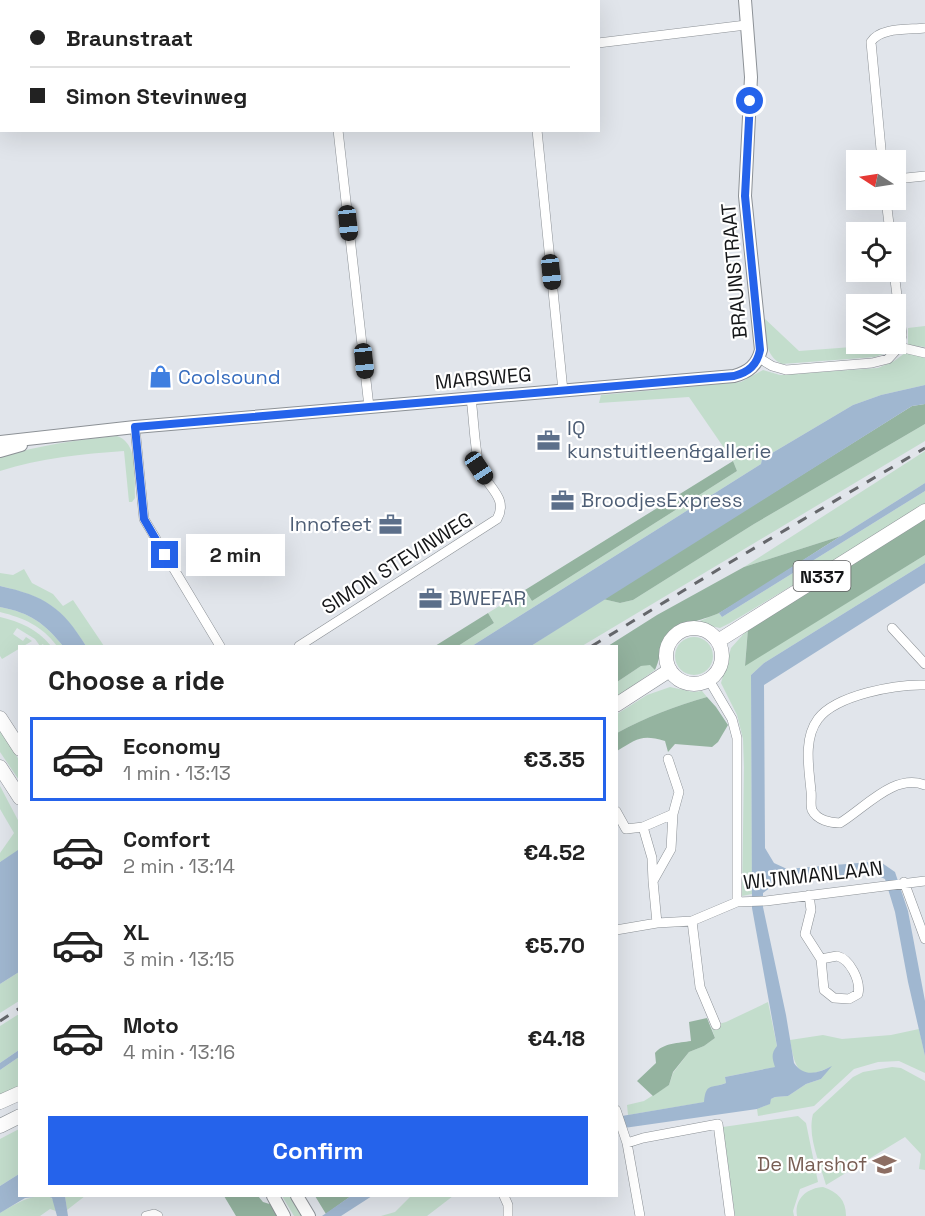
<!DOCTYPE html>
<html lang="en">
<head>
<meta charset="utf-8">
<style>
  body { margin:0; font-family:"Space Grotesk",sans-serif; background:#f2f2f2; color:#222; height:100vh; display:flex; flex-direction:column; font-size:22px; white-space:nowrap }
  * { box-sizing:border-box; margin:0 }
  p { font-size:20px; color:#767676 }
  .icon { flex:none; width:33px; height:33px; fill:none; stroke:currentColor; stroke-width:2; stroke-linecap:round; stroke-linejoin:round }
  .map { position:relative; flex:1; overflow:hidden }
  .drawer { position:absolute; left:18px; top:645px; width:600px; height:552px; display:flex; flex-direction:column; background:#fff; border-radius:0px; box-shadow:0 6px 24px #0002 }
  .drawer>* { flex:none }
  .hud { position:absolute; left:0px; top:0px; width:600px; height:132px; box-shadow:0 6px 24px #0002; display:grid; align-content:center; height:132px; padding:0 30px; background:#fff }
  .needle { width:39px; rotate:282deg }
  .tools { position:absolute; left:846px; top:150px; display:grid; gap:12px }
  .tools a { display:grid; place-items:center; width:60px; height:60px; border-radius:0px; background:#fff; box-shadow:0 6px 24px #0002; font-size:30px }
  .end { position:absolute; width:27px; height:27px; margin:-14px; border:8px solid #2563eb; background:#fff; box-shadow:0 0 0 3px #fff }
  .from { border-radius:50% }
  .bubble { position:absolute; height:42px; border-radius:0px; background:#fff; box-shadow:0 6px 24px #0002; font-size:20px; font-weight:600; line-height:42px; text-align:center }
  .car { position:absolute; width:18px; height:36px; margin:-18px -9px; border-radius:8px; box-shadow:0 0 4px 2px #0007; background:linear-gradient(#222 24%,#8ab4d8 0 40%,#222 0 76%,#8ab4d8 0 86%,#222 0) }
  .hud b { display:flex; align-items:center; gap:21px; height:57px; font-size:22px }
  .hud b+b { border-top:2px solid #e0e0e0 }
  .hud i { width:15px; height:15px; background:#222 }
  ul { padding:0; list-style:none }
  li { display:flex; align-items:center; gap:18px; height:84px; margin:0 12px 9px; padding:0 18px; border:3px solid transparent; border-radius:0px }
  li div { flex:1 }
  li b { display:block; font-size:22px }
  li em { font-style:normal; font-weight:600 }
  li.active { border-color:#2563eb }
  li>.icon { width:54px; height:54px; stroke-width:1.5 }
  h2 { padding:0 30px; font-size:27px; line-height:72px }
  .cta { display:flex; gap:12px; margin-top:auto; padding:12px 30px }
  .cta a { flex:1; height:69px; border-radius:0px; background:#2563eb; color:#fff; font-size:24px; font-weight:600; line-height:69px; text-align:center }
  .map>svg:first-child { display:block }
</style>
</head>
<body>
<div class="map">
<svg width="925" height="1216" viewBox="0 0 925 1216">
  <rect width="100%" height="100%" fill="#e1e5eb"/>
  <!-- green -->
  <path fill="#c3ddcc" d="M0,0H92L2,2L0,10Z
    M764,318L799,351L892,344L883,354L875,357L782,364C764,356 766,335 764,318Z
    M925,326V347L908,345V328Z
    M905,353L925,355V385L881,395L853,405L762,459L761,464L472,646H458L494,623L488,613L525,590L532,601L737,471L733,461L689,397L599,403L601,395L741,382L763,370L780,375L878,368L894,361Z
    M925,424V441L582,646H531L603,599L620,603L633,600L754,524Z
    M117,436C139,443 134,479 135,498L132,502H129L124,451C82,454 41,458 0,471V457C40,445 76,440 117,436Z
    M925,451V483L841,536L744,567Z
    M925,491V505L730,623L720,628L695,623L719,613L722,617Z
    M925,555V563L764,663L751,675L752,894L742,896L744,767L743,739L737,715L721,683L731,648L748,629L745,665Z
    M24,569L32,583L53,594L63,606L73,600L104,646H86C61,607 46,597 0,586V573L13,575Z
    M0,607C31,613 44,623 63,646H57C42,626 24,618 0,612Z
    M0,617C21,622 37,629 51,646H44L43,644L40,646L35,639L17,628L13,634L23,641L26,637L32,641L2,659L0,656Z
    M675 656a19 19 0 1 1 38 0a19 19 0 1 1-38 0Z
    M650,664L655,670L617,697V682L641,666Z
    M670,687L693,692L702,691L707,697C675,706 646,717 617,733V714L647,695Z
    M0,729L19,760V780L0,752Z
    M0,786L20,824L19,851H18L0,862V853L14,833L0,809Z
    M19,972V1001L0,1013V984Z
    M768,1002L777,1046L776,1067L725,1077L726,1083L714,1087L705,1102L628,1115L627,1105L644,1101L669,1085L673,1073L689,1052L704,1046L715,1038L711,1026L726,1022Z
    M19,1014V1050L0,1063V1026Z
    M919,1029L925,1056V1073L899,1061L878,1062L854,1069L814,1106L758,1116L757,1109L769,1104L771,1099L775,1097L788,1096L806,1084L821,1079L830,1067C799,1082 795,1069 790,1040L823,1035L842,1039L891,1035Z
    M19,1057V1087L0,1096V1070Z
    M892,1067L901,1068L925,1081V1170L919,1169L921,1154L905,1137L826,1185C820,1163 807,1137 813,1114L853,1077L863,1072Z
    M798,1116L806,1123L818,1182L800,1189L793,1211L794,1216H735L723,1127Z
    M19,1129V1174L0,1186V1139Z
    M823,1187C838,1192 846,1200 846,1216H797C794,1199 807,1188 823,1187Z
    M38,1196H50L55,1203L56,1211L50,1209L40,1216H0V1213C13,1205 23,1199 38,1196Z
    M65,1196H85L67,1210Z
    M282,1196H290L304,1216H294Z
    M411,1196H453L427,1216H381L395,1212Z"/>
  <!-- forest -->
  <path fill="#94b39f" d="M925,404V424L754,524L633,600L620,603L603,599L912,406Z
    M733,461L737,471L532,601L525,590Z
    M925,519V555L745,666L748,629Z
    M841,536C801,561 762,588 721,612C706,620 681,623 671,632C660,642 661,658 655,670L650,665L641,666L617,682L616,646H608L657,615L744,567Z
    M488,613L494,623L458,646H435Z
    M707,697L716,707L728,725L718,742L712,747L675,744L668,752L665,741C641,734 637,739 617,751V733C646,717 675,706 707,697Z
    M707,1018L715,1038L704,1046L689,1052L673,1072L669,1085L653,1096L637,1081L656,1063L655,1053C663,1043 679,1043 691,1041L689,1022Z
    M224,1196H258L263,1202L276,1206L281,1216H236Z
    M315,1196H351L326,1214Z"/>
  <!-- water -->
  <path fill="#a0b7d0" d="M925,385V404L912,406L531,646H472L761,464L762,459L853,405L881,395Z
    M925,483V491L722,617L719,613Z
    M925,563V583L764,685L765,848L774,863L787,869L870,862L882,863L895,872L908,911L925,1001V1056L908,982L895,912L885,879L872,873L779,881L763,893V907L786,1015L794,1063C804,1078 819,1073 832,1066L821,1079L806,1084L788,1096L775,1097L771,1099L770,1104L757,1109L617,1129L616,1117L704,1102C706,1082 711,1089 726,1083L725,1077L775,1067C772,1058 771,1053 777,1046L752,908L751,675L764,663Z
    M0,586C45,596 62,607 86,646H63C44,623 31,613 0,607Z
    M18,850L19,972L0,984V862Z
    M19,1050V1057L0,1070V1063Z
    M19,1174L20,1196H44L25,1198L0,1213V1186Z
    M48,1196H65L68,1216H57L52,1198Z
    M351,1196H372L341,1216H322Z"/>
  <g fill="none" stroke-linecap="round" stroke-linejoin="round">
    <defs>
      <path id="street" d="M598,43L746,25
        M0,105H2
        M338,130L369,407
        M537,130L563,391
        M882,160L871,42C880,27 909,30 925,28
        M896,179L925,176
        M886,200L890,232
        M899,347L925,353
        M759,358L772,366L786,370L872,363L888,359L899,347L902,335L894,272
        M135,427L144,519L220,646
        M892,628L925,664
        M299,646L497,519C510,496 483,485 479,465C474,443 474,420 471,398
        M709,680L732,719L737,738V902
        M925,685C896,684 836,695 818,719C803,739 809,769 811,791C812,797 810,805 812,810C817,820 830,823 840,823C865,808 894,773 925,785
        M616,811L626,829L643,827L673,814
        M643,827L652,858L653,881
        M904,882L925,939
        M809,895L811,910L805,934L821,959
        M692,921L700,987L716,1025
        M657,923L653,881L671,849L673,814L679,792L668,759
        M616,930L657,923L692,921L737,902L766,901L925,881
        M837,956C850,959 861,981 858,994L849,999L834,998L824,990L821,959Z
        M616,1110L627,1143L640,1216
        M627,1143L643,1138L718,1124L730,1216
        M504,1196L508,1205V1216
        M146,1216L154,1214L158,1216"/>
      <path id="secondary" d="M0,442L135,427L734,376C749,372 757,365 761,350L745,196L751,77L745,0
        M0,451L21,445
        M273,1196L284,1216
        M297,1196L309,1216"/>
      <path id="primary" d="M666 656a28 28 0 1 1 56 0a28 28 0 1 1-56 0Z
        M718,641L925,511
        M616,705L670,670
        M0,718L20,749
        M0,767L20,798
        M0,1102L20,1093
        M0,1126L20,1116"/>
    </defs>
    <!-- street casing -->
    <use href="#street" stroke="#8c9196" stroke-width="10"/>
    <!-- secondary casing -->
    <use href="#secondary" stroke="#8c9196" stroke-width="14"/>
    <!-- primary casing -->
    <use href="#primary" stroke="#8c9196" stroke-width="15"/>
    <!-- street -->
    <use href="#street" stroke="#fff" stroke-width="9"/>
    <!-- secondary -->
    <use href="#secondary" stroke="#fff" stroke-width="12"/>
    <!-- primary -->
    <use href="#primary" stroke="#fff" stroke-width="14"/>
    <!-- rail -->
    <path stroke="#65676b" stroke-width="3" stroke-dasharray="10 10" stroke-linecap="butt" d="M592,646L729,563L925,448
      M0,1021L20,1008"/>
  </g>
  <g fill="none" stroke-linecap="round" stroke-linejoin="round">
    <!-- route -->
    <path stroke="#2563eb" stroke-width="8" d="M165,555L144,519L135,427L734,376C749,372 757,365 760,350L745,196L750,101"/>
  </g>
  <!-- icons -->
  <defs>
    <symbol id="shop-bare" viewBox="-9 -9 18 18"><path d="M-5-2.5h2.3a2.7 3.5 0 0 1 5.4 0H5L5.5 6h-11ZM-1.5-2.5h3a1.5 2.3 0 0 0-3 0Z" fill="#3f7fe0" stroke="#fff" stroke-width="2.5" paint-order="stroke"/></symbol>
    <symbol id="office-bare" viewBox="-9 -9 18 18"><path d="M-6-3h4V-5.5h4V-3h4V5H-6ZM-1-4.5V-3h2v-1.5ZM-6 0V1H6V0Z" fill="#5c6f8a" stroke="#fff" stroke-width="2.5" paint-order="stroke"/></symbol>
    <symbol id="school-bare" viewBox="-9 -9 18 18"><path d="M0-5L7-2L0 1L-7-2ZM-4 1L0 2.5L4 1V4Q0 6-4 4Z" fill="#8d6e63" stroke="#fff" stroke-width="2.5" paint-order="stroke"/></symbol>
  </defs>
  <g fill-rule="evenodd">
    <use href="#shop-bare" x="144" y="360" width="33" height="33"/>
    <use href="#office-bare" x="532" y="424" width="33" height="33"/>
    <use href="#office-bare" x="546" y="484" width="33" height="33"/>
    <use href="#office-bare" x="374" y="508" width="33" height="33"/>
    <use href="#office-bare" x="414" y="582" width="33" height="33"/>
    <use href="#school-bare" x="868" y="1148" width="33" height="33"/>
  </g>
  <g text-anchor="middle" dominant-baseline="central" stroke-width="4.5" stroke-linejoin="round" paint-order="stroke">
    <!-- shield labels -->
    <rect fill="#fff" stroke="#5b5c5d" stroke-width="1.5" x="793.5" y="561" width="57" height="30" rx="4.5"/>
    <g font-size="18" font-weight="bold" fill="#151618">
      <text x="822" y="576">N337</text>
    </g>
    <!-- street labels -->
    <g font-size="20" fill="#151618" stroke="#fff">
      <text transform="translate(734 271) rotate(-95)">BRAUNSTRAAT</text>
      <text transform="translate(483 378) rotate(-5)">MARSWEG</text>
      <text transform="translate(397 563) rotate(-32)">SIMON STEVINWEG</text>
      <text transform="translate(813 875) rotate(-6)">WIJNMANLAAN</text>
    </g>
    <!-- shop labels -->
    <g font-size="20" fill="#366cbe" stroke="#fff" text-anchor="start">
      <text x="178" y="377">Coolsound</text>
    </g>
    <!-- service labels -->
    <g font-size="20" fill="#4e5e75" stroke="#fff" text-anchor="start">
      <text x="567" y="428">IQ<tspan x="567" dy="23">kunstuitleen&amp;gallerie</tspan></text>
      <text x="581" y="500">BroodjesExpress</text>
      <text x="372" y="524" text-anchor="end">Innofeet</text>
      <text x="449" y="598">BWEFAR</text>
    </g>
    <!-- education labels -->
    <g font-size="20" fill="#785e54" stroke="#fff" text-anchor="end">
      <text x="867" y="1164">De Marshof</text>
    </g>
  </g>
</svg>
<div class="tools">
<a><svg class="needle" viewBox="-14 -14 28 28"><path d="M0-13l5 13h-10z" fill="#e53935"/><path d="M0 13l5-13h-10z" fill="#767676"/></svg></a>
<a><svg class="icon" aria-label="locate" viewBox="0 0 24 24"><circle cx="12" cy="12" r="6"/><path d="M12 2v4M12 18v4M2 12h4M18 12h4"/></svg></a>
<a><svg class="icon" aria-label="layers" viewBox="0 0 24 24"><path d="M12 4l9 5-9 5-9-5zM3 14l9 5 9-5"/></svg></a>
</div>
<i class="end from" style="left:750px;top:101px"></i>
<i class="end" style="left:165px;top:555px"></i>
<div class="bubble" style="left:186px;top:534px;width:99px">2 min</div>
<i class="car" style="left:348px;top:223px;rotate:174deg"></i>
<i class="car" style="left:551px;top:272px;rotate:174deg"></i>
<i class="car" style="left:364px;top:361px;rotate:174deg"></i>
<i class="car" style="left:479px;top:468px;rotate:146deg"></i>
<div class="hud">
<b><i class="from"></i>Braunstraat</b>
<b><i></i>Simon Stevinweg</b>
</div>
<section class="drawer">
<h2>Choose a ride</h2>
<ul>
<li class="active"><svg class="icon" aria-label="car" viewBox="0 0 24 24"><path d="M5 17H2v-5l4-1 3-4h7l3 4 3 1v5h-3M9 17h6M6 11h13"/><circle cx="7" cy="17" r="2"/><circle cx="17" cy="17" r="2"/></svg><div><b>Economy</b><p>1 min · 13:13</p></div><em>€3.35</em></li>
<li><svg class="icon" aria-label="car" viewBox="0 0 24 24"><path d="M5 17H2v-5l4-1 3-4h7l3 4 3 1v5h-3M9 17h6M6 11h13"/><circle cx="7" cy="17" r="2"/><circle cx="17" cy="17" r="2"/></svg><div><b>Comfort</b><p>2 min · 13:14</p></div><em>€4.52</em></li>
<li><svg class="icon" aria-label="car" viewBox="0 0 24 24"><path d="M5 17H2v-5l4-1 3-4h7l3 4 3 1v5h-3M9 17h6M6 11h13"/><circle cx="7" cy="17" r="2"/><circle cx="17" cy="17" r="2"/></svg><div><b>XL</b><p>3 min · 13:15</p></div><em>€5.70</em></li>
<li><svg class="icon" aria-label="car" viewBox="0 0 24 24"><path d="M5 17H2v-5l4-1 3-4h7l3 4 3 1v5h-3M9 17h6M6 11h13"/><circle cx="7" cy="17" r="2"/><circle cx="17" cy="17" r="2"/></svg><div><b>Moto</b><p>4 min · 13:16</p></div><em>€4.18</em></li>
</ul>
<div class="cta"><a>Confirm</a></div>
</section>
</div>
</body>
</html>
